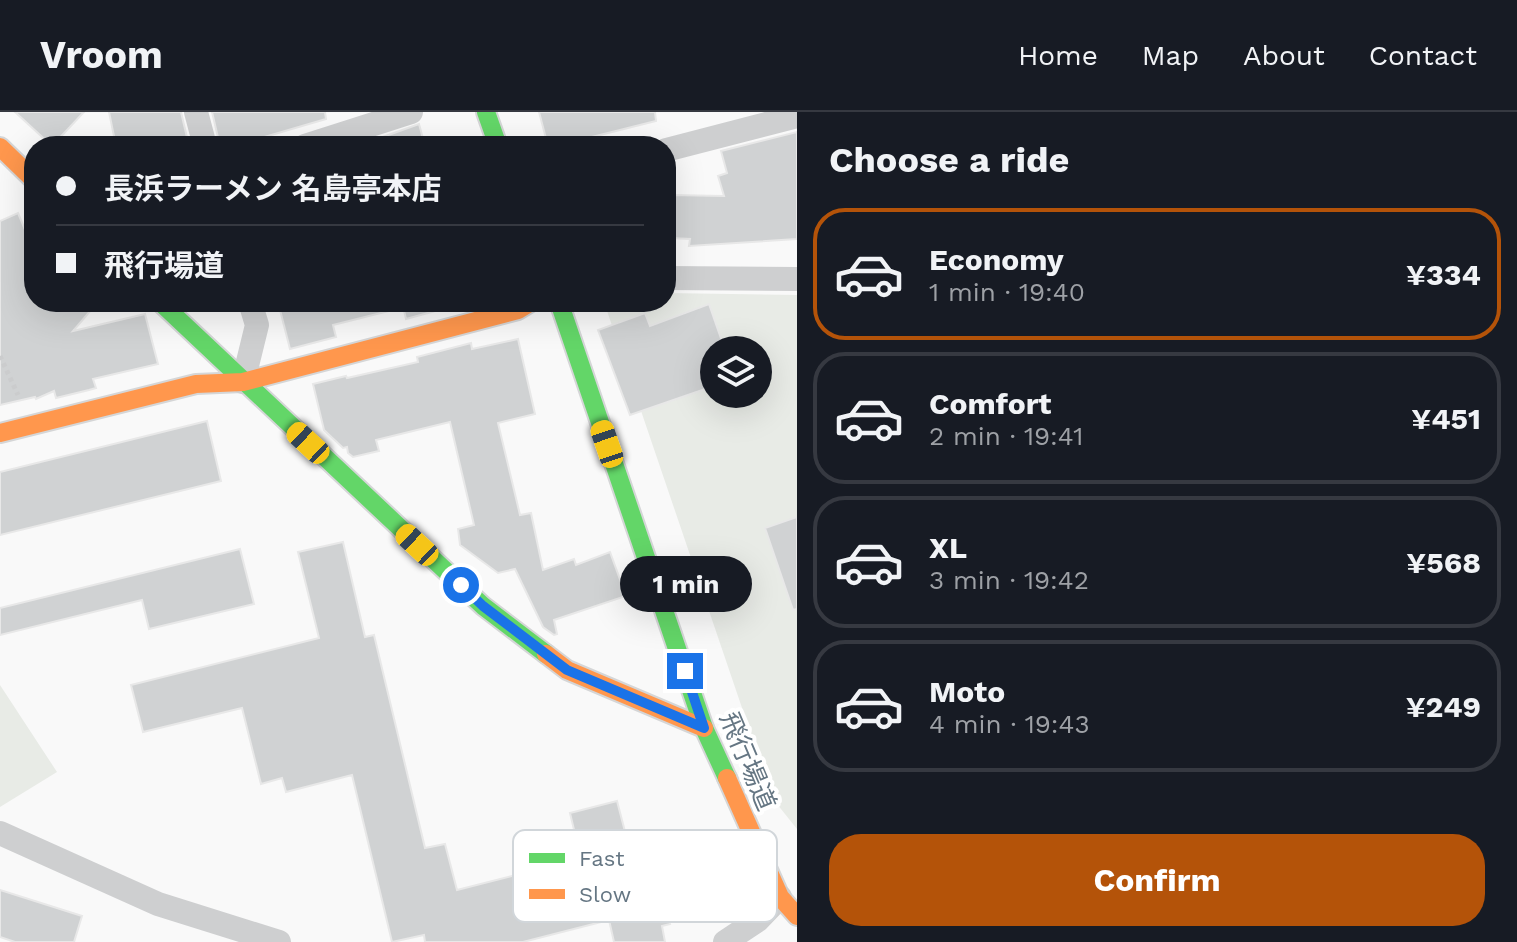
<!DOCTYPE html>
<html lang="en">
<head>
<meta charset="utf-8">
<style>
  body { margin:0; font-family:"Work Sans","Noto Sans JP",sans-serif; background:#20242c; color:#f1f3f6; height:100vh; display:flex; flex-direction:column; font-size:30px; white-space:nowrap }
  * { box-sizing:border-box; margin:0 }
  p { font-size:26px; color:#9ea1a6 }
  .icon { flex:none; width:44px; height:44px; fill:none; stroke:currentColor; stroke-width:2; stroke-linecap:round; stroke-linejoin:round }
  .map { position:relative; flex:1; overflow:hidden }
  .side { display:flex; flex-direction:column; background:#171b24; width:720px }
  .side>* { flex:none }
  .guide { position:absolute; left:24px; top:24px; width:652px; height:176px; border-radius:32px; box-shadow:0 8px 32px #0002; display:grid; align-content:center; height:176px; padding:0 32px; background:#171b24 }
  .buttons { position:absolute; left:700px; top:224px; display:grid; gap:16px }
  .buttons a { display:grid; place-items:center; width:72px; height:72px; border-radius:50%; background:#171b24; box-shadow:0 8px 32px #0002; font-size:40px }
  .end { position:absolute; width:36px; height:36px; margin:-18px; border:10px solid #1a73e8; background:#fff; box-shadow:0 0 0 4px #fff }
  .from { border-radius:50% }
  .bubble { position:absolute; height:56px; border-radius:28px; background:#171b24; box-shadow:0 8px 32px #0002; font-size:26px; font-weight:700; line-height:56px; text-align:center }
  .car { position:absolute; width:24px; height:48px; margin:-24px -12px; border-radius:10px; box-shadow:0 0 6px 2px #0007; background:linear-gradient(#f5c518 24%,#345 0 40%,#f5c518 0 76%,#345 0 86%,#f5c518 0) }
  .guide b { display:flex; align-items:center; gap:28px; height:76px; font-size:30px }
  .guide b+b { border-top:2px solid #363941 }
  .guide i { width:20px; height:20px; background:#f1f3f6 }
  ul { padding:0; list-style:none }
  li { display:flex; align-items:center; gap:24px; height:132px; margin:0 16px 12px; padding:0 16px; border:4px solid #363941; border-radius:32px }
  li div { flex:1 }
  li b { display:block; font-size:30px }
  li em { font-style:normal; font-weight:700 }
  li.current { border-color:#b45309 }
  li>.icon { width:72px; height:72px; stroke-width:1.5 }
  h2 { padding:0 32px; font-size:36px; line-height:96px }
  .primary-button { display:flex; gap:16px; margin-top:auto; padding:16px 32px }
  .primary-button a { flex:1; height:92px; border-radius:32px; background:#b45309; color:#fff; font-size:32px; font-weight:700; line-height:92px; text-align:center }
  header { display:flex; align-items:center; gap:48px; box-sizing:border-box; height:112px; padding:0 40px; background:#171b24; border-bottom:2px solid #363941 }
  header strong { font-size:38px }
  nav { display:flex; gap:44px; margin-inline-start:auto; font-size:28px }
  main { display:flex; flex:1; min-height:0 }
  .map>svg:first-child { display:block }
</style>
</head>
<body>
<header>
<strong>Vroom</strong>
<nav><a>Home</a><a>Map</a><a>About</a><a>Contact</a></nav>
</header>
<main>
<div class="map">
<svg width="797" height="830" viewBox="0 0 797 830">
  <rect width="100%" height="100%" fill="#f9f9f9"/>
  <!-- green -->
  <path fill="#e8ebe6" fill-rule="evenodd" d="M666,181L797,183V717L773,687L604,190H666ZM714,238H758V282H714Z
    M0,573L57,660L0,695Z"/>
  <!-- building -->
  <path fill="#d0d2d3" stroke="#e8e8e8" stroke-width="2" d="M15,0H84L52,34Z
    M109,0H181L189,34H116Z
    M212,0H325L326,7L261,26V29L246,34H220Z
    M539,0H655L656,9L572,30L574,34H548Z
    M419,12L425,34H382L380,26Z
    M797,20V127L689,134L690,127L670,126L671,83L724,84L718,64L727,61L721,39Z
    M18,101L34,139V190H98L73,219L145,202L158,252L93,267L96,276L89,278L56,286L54,279L36,287L35,285L0,293V109Z
    M278,190H388L389,199L333,213L336,225L290,237Z
    M402,190H460L461,192L406,207Z
    M709,192L725,238H714V274L630,303L598,218L645,201L650,214Z
    M518,227L535,302L498,311L520,403L531,401L543,458L574,447L576,453L610,440L626,484L554,508L557,522L554,523L543,515L515,457L498,461L460,433L458,417L474,413L450,310L376,328L379,339L353,345L348,341L347,335L343,336L324,318L313,272L346,264L347,266L418,250L417,245L471,231L472,237Z
    M207,309L221,369L0,423V360Z
    M797,405V497L793,498L765,416Z
    M343,430L365,525L374,523L425,736L445,732L457,778L535,758L530,738L576,726L570,701L617,689L629,735L663,726L679,791L665,794L670,812L662,814L665,830H614L609,808L523,830H425L424,823L392,830L352,663L286,680L282,666L261,672L242,596L143,620L131,573L319,526L298,440Z
    M240,437L254,492L149,517L142,488L0,523V496Z
    M0,778L82,804L74,830H15L0,825Z"/>
  <g fill="none" stroke-linecap="round" stroke-linejoin="round">
    <defs>
      <path id="fast" d="M486,0L498,34
        M160,190L483,494L546,542
        M559,190L704,616L727,666"/>
      <path id="slow" d="M0,35L34,68
        M0,321L196,272L243,270L518,198L531,190
        M546,542L567,558L704,616
        M727,666L780,785L797,804"/>
    </defs>
    <!-- fast casing -->
    <use href="#fast" stroke="#d5d6d7" stroke-width="22"/>
    <!-- slow casing -->
    <use href="#slow" stroke="#d5d6d7" stroke-width="22"/>
    <!-- path -->
    <path stroke="#cbcccd" stroke-width="5" stroke-dasharray="4 4" stroke-linecap="butt" d="M0,244L18,283"/>
    <!-- street -->
    <path stroke="#cecfd0" stroke-width="24" d="M196,0L205,34
      M305,34L411,0
      M666,38L797,4
      M666,166L797,167
      M243,270L257,213L250,190
      M0,721L158,792L279,830
      M725,830L758,808L780,785"/>
    <!-- fast -->
    <use href="#fast" stroke="#63d668" stroke-width="18"/>
    <!-- slow -->
    <use href="#slow" stroke="#ff974d" stroke-width="18"/>
  </g>
  <g fill="none" stroke-linecap="round" stroke-linejoin="round">
    <!-- route -->
    <path stroke="#1a73e8" stroke-width="10" d="M461,473L483,494L567,558L704,616L685,559"/>
  </g>
  <g text-anchor="middle" dominant-baseline="central" stroke-width="8" stroke-linejoin="round" paint-order="stroke">
    <!-- street labels -->
    <g font-size="26" fill="#657683" stroke="#fff">
      <text transform="translate(748 649) rotate(67)">飛行場道</text>
    </g>
  </g>
  <!-- legend -->
  <rect x="513" y="718" width="264" height="92" rx="12" fill="#fff" stroke="#d1d6da" stroke-width="2"/>
  <rect x="529" y="741" width="36" height="10" fill="#63d668"/>
  <rect x="529" y="777" width="36" height="10" fill="#ff974d"/>
  <g font-size="22" fill="#657683">
    <text x="579" y="754">Fast</text>
    <text x="579" y="790">Slow</text>
  </g>
</svg>
<div class="buttons">
<a><svg class="icon" aria-label="layers" viewBox="0 0 24 24"><path d="M12 4l9 5-9 5-9-5zM3 14l9 5 9-5"/></svg></a>
</div>
<i class="end from" style="left:461px;top:473px"></i>
<i class="end" style="left:685px;top:559px"></i>
<div class="bubble" style="left:620px;top:444px;width:132px">1 min</div>
<i class="car" style="left:308px;top:331px;rotate:313deg"></i>
<i class="car" style="left:607px;top:332px;rotate:341deg"></i>
<i class="car" style="left:417px;top:433px;rotate:313deg"></i>
<div class="guide">
<b><i class="from"></i>長浜ラーメン 名島亭本店</b>
<b><i></i>飛行場道</b>
</div>
</div>
<section class="side">
<h2>Choose a ride</h2>
<ul>
<li class="current"><svg class="icon" aria-label="car" viewBox="0 0 24 24"><path d="M5 17H2v-5l4-1 3-4h7l3 4 3 1v5h-3M9 17h6M6 11h13"/><circle cx="7" cy="17" r="2"/><circle cx="17" cy="17" r="2"/></svg><div><b>Economy</b><p>1 min · 19:40</p></div><em>¥334</em></li>
<li><svg class="icon" aria-label="car" viewBox="0 0 24 24"><path d="M5 17H2v-5l4-1 3-4h7l3 4 3 1v5h-3M9 17h6M6 11h13"/><circle cx="7" cy="17" r="2"/><circle cx="17" cy="17" r="2"/></svg><div><b>Comfort</b><p>2 min · 19:41</p></div><em>¥451</em></li>
<li><svg class="icon" aria-label="car" viewBox="0 0 24 24"><path d="M5 17H2v-5l4-1 3-4h7l3 4 3 1v5h-3M9 17h6M6 11h13"/><circle cx="7" cy="17" r="2"/><circle cx="17" cy="17" r="2"/></svg><div><b>XL</b><p>3 min · 19:42</p></div><em>¥568</em></li>
<li><svg class="icon" aria-label="car" viewBox="0 0 24 24"><path d="M5 17H2v-5l4-1 3-4h7l3 4 3 1v5h-3M9 17h6M6 11h13"/><circle cx="7" cy="17" r="2"/><circle cx="17" cy="17" r="2"/></svg><div><b>Moto</b><p>4 min · 19:43</p></div><em>¥249</em></li>
</ul>
<div class="primary-button"><a>Confirm</a></div>
</section>
</main>
</body>
</html>
